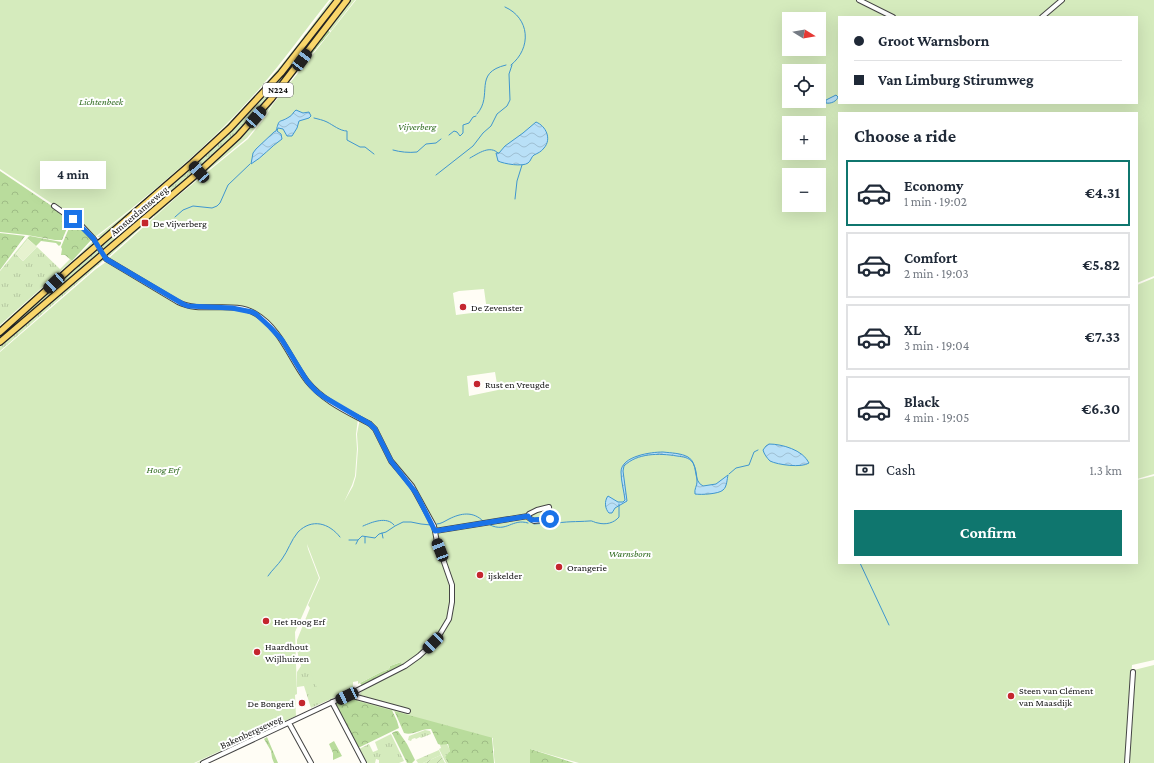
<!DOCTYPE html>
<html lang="en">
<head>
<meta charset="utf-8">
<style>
  body { margin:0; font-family:"Crimson Pro",serif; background:#f6f6f7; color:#1f2937; height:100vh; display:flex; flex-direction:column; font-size:15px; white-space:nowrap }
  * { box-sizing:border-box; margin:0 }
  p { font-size:13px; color:#747a83 }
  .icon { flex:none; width:22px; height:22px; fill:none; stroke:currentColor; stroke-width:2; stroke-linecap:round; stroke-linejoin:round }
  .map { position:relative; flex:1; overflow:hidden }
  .drawer { position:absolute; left:838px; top:112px; width:300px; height:452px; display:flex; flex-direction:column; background:#fff; border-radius:0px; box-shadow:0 4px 16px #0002 }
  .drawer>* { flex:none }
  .hud { position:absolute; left:838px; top:16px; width:300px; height:88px; border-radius:0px; box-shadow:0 4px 16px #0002; display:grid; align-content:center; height:88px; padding:0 16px; background:#fff }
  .needle { width:26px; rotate:101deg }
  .buttons { position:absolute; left:782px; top:12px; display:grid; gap:8px }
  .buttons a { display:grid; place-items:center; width:44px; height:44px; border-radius:0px; background:#fff; box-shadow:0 4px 16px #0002; font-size:20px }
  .end { position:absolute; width:18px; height:18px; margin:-9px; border:5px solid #1a73e8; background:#fff; box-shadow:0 0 0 2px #fff }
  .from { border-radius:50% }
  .bubble { position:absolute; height:28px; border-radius:0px; background:#fff; box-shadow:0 4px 16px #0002; font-size:13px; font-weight:700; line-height:28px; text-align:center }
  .car { position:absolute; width:12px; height:24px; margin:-12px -6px; border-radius:5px; box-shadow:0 0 3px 1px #0007; background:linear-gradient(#222 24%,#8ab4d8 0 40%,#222 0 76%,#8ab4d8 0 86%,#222 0) }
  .hud b { display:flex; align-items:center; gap:14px; height:38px; font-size:15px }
  .hud b+b { border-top:1px solid #e0e1e3 }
  .hud i { width:10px; height:10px; background:#1f2937 }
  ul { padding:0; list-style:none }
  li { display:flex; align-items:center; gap:12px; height:66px; margin:0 8px 6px; padding:0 8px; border:2px solid #e0e1e3; border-radius:0px }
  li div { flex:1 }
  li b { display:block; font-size:15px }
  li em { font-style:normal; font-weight:700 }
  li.current { border-color:#0f766e }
  li>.icon { width:36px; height:36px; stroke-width:1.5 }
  h2 { padding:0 16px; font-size:18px; line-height:48px }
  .pay { display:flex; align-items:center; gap:10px; height:44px; padding:0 16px; font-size:15px }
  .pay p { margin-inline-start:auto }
  .action { display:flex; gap:8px; margin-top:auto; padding:8px 16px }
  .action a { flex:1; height:46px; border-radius:0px; background:#0f766e; color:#fff; font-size:16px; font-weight:700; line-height:46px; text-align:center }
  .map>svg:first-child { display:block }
</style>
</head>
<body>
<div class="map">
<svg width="1154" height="763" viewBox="0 0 1154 763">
  <defs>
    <pattern id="grass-tufts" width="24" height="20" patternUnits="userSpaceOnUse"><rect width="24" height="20" fill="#d5ebbd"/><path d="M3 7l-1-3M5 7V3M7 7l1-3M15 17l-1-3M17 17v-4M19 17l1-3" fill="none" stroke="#b6c8a1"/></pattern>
    <pattern id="forest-crowns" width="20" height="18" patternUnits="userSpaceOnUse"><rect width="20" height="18" fill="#b9dc9c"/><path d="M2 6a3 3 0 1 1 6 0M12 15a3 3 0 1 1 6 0" fill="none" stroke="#9ebc85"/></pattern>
    <pattern id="garden-furrows" width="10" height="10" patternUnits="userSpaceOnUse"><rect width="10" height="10" fill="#d5ebbd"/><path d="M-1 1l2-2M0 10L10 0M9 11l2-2" fill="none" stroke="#b6c8a1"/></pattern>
    <pattern id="water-waves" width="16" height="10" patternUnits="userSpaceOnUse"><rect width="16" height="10" fill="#b9e0f7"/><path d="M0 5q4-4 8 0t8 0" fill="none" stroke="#9ebfd3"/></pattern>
  </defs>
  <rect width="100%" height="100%" fill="#fffdf5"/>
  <!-- grass -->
  <path fill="url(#grass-tufts)" d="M331,0H336C301,44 266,88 226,128C216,140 203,149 193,160H190C214,138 237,115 259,91C285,62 308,31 331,0Z
    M341,0H345L270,97L237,134L199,169L195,163L297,56Z
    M350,0H355L331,31L328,28Z
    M303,61L305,62L274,101L265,116L247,138L178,195L154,217V214L162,208L165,203L201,175V172Z
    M188,161L189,163L103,237H97L141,202Z
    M191,166L196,172L103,251L100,246Z
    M151,217H153L107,258L106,255Z
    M28,237V239L16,254L23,261L37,247L60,269L70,259L72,261L0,325V271Z
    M93,241V244L91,248L56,277L44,290L0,329V326L73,261Z
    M99,247L102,252L0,340V334Z
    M101,260H104L0,351V347Z
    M306,618L352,685L353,689L311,708L304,686L297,687V672L301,666L299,658Z
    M425,730L430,731L431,734L421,738L420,737L416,739L415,738L412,739L411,741L408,740L409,736Z
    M260,733L259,735L200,763H196Z
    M391,734L404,761L399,763H379V760L376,759L375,763H366L359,749L369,744L373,752L378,750L375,742Z
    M445,744H447L450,750L449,753L445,757L448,763H446L439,749L441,748L440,745Z
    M439,750L441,755L423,763H418L416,760Z"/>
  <!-- forest -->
  <path fill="url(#forest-crowns)" d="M327,29L330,32L305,62L303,61Z
    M0,171L71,219L62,240H55L27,235L0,232Z
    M72,221H74L77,222L92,239L72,261L65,255H61L62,249L61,247Z
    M0,233L25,236L0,270Z
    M30,236L61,242V244L59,246L56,243L41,241L36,246L28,239V237Z
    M398,642L404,664L362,686L360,683L381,672L389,669L390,666L401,662Z
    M349,696L391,708L397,721L399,728L358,748L334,703Z
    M393,708L492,737L494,763H448L445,757L450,751L448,744L441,745L438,744L431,729C421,728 413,736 404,733Z
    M396,731H398L407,744L415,760L412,763H407L392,733Z
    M267,737L278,763H274L272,758L271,751L264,739Z
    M493,737L574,763H495Z
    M334,741L342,756L333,760V753L329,744Z"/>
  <!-- park -->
  <path fill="#d5ebbd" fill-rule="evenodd" d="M0,0H329C306,29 284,60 260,88C211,144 154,192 95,237L78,221L0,169Z
    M356,0H856L891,17H839V103H1137V17H1044L1064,0H1154V276L1137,283V113H839V563H1137V480L1154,476V660L1132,665L1126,763H579L530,749V763H495L493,738L357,701L362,690L402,669L401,662L390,666L389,669L381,672L360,683L358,684V681L353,682V689L323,702L305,659L299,660L297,649V640L310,608L308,605L320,578L307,544L308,549L319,578L295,632L297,694L295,695L296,716L194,763H0V352L96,269L106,262L186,307L232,309L251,313L256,315L270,327L282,341L300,371L315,391L324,398L358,419L356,434L357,449L355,476L352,485L344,502L353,486L356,476L358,449L357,434L360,418L325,397L316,390L308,380L283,340L257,313L252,311L232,307L186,305L108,260V259L179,195L248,139L266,116L273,104L302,68ZM789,19H819V49H789ZM789,71H819V101H789ZM789,123H819V153H789ZM789,175H819V205H789ZM484,289L487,311L456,315L453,293L459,291ZM495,372L498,390L469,396L467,376Z
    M861,0H1060L1041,17H895Z
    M1154,278V474L1137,479V285Z
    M1154,665V763H1128L1134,670Z"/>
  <!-- garden -->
  <path fill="url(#garden-furrows)" d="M441,755L445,763H423Z"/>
  <!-- pitch -->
  <path fill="#e6f2cf" d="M28,239L37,247L23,261L16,254Z"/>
  <!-- water -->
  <path fill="url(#water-waves)" stroke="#3f96cf" d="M836,95L838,97C837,101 831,104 826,103V100Z
    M296,110L303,113L309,112L311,116L309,118L299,121L297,128L292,136H287L283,129L278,128L277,131L281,134L282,139C270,147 263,157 251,164L253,153L256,149L274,132L276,131C280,117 278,124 289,117C292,116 293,112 296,110Z
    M536,122C546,126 552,139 544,148C541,152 538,153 534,155C531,157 531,161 528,163C523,167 504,164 498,161L496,153H499L505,146L523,133Z
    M769,444C782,444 803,450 809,463C802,468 778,465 770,461C767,458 764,454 763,450L766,446Z
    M663,452C671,453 681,453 688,457C699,463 692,481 703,486L716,484L728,475C727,479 727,487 723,490C719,494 701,495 695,494C694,489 697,486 697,482C697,476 696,468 693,463C689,457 683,457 677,456C659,453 637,453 624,466L623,471L627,501L615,508L612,513H609C605,509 604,501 608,496L618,502H623L625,500C624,491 621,481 621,472C621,456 651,452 663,452Z"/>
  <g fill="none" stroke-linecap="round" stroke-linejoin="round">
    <!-- stream -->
    <path stroke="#3f96cf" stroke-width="1" d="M505,7C530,18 532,48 511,65
      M477,114C494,95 472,73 506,65
      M314,118C318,119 323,120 327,122C333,125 340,131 347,131V140L360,147H365L374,154
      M449,135L454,131L457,132L460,136L463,133V125L469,123L473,117L476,116
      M393,150C400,152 409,153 417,152L426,144L436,143L441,139
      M470,158C479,153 490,145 498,153
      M436,175L473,146L483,133L491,126L497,114L507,106L510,100L509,74L512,65
      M515,199L517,181L522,165
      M175,217L183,210L193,206L212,208L217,206L220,203L228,185L250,164
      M729,474L736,468L749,465L754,452L758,450
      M437,524C441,524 445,521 449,519C461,513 473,511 483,521
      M534,524L549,523
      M553,524C565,521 577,522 589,521C592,520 595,523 598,523C606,525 614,523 619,517V504
      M490,525C507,533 512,518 528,523
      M363,526C372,522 387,516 394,525
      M382,533L383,538
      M349,540H358L362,536L375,538L379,534L386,532L395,526L403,522H411L421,524L431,525
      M365,543V537
      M356,544L358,540
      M860,563L889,625
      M268,576C272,570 278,565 282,559C288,551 291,540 298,532C312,518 329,523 340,537"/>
    <defs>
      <path id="minor" d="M859,0L893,17
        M1042,17L1062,0
        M192,163L199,172
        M54,206L81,225L94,239L106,259L178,302C201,314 234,300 256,314C281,329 290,359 307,381C323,401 348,412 370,424L375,429L391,461L412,486L434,526L437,542L452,585V602L449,619L440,634L433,643L419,656L405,666L354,692L203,763
        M549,507L550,519L534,521L529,518V514L537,510Z
        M435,531L528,516
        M349,695L408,711
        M332,702L364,763
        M289,723L311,763
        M1127,763L1133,672"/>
      <path id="major" d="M0,332L72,267L192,163L230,128L281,73L338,0
        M0,342L199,172L238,136L271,99L347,0"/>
    </defs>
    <!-- minor casing -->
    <use href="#minor" stroke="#444" stroke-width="6"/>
    <!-- major casing -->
    <use href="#major" stroke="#222" stroke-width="8"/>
    <!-- minor -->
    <use href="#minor" stroke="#fff" stroke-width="4"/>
    <!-- major -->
    <use href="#major" stroke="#f9d66b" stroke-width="5.5"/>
  </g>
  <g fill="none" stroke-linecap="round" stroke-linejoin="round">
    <!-- route -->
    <path stroke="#1a73e8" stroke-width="5" d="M73,219L93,238L106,259L183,304L188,306L232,308L252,312L256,314L270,327L282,340L307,381L316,391L324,397L370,424L375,429L391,461L416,493L435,531L528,516L531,520L550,519"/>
  </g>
  <!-- markers -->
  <g fill="#c4262e" stroke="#fff" stroke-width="1.5">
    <rect x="141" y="219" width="8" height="8" rx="2"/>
    <circle cx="463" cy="307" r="4"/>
    <circle cx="477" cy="384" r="4"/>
    <circle cx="559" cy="567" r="4"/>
    <circle cx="480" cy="575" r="4"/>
    <circle cx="266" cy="621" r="4"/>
    <circle cx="257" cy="652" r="4"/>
    <circle cx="1011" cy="696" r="4"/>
    <circle cx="302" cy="703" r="4"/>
  </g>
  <g text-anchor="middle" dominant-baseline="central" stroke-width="4" stroke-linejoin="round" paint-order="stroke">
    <!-- shield labels -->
    <rect fill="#fff" stroke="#585858" stroke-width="1" x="263" y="83" width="30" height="14" rx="3"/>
    <g font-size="9" font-weight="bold" fill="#111">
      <text x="278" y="90">N224</text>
    </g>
    <!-- park labels -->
    <g font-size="10" font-style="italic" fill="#2f6b1f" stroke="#fff">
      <text x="101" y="101">Lichtenbeek</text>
      <text x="417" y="126">Vijverberg</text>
      <text x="163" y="469">Hoog Erf</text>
      <text x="630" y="553">Warnsborn</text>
    </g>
    <!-- street labels -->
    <g font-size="10" fill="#111" stroke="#fff">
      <text transform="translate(139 211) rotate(-40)">Amsterdamseweg</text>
      <text transform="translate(251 732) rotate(-25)">Bakenbergseweg</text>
    </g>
    <!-- poi labels -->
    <g font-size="10" fill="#111" stroke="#fff" text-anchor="start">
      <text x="153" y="223">De Vijverberg</text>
      <text x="471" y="307">De Zevenster</text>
      <text x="485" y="384">Rust en Vreugde</text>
      <text x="567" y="567">Orangerie</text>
      <text x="488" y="575">ijskelder</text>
      <text x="274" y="621">Het Hoog Erf</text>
      <text x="265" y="646">Haardhout<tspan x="265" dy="12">Wijlhuizen</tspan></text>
      <text x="1019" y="690">Steen van Clément<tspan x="1019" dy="12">van Maasdijk</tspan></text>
      <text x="294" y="703" text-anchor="end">De Bongerd</text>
    </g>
  </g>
</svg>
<div class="buttons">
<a><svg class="needle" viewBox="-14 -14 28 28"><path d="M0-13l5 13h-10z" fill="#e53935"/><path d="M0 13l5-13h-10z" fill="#747a83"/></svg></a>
<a><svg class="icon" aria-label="locate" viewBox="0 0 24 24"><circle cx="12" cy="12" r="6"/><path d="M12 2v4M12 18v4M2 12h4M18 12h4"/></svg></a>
<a>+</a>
<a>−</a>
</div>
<i class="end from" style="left:550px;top:519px"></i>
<i class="end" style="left:73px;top:219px"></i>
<div class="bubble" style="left:40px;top:161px;width:66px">4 min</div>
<i class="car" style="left:302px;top:60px;rotate:37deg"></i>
<i class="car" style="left:256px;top:117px;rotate:41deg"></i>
<i class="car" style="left:199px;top:172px;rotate:319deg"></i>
<i class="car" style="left:54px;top:283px;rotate:227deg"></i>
<i class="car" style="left:440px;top:550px;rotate:339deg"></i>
<i class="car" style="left:433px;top:643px;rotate:225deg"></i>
<i class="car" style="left:347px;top:696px;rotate:245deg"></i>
<div class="hud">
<b><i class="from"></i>Groot Warnsborn</b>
<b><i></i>Van Limburg Stirumweg</b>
</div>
<section class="drawer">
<h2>Choose a ride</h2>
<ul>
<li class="current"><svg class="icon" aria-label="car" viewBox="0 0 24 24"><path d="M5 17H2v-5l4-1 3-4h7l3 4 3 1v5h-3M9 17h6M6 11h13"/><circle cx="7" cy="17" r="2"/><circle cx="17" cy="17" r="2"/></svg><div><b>Economy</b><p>1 min · 19:02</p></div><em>€4.31</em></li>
<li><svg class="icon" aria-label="car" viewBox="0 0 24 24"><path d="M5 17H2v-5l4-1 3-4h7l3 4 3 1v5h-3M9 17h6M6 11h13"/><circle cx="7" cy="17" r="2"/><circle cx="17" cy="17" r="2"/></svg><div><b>Comfort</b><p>2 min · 19:03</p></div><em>€5.82</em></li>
<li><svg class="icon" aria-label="car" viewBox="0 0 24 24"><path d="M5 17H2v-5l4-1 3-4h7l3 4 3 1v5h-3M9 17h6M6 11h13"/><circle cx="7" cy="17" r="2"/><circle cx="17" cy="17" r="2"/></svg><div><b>XL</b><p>3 min · 19:04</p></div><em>€7.33</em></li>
<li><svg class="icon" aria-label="car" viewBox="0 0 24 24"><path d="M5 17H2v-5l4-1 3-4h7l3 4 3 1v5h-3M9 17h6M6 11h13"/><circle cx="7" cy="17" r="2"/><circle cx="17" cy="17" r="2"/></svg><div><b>Black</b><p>4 min · 19:05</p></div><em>€6.30</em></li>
</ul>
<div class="pay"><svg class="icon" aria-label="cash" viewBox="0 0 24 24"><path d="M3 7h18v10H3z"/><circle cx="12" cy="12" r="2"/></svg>Cash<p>1.3 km</p></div>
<div class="action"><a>Confirm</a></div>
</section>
</div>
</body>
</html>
